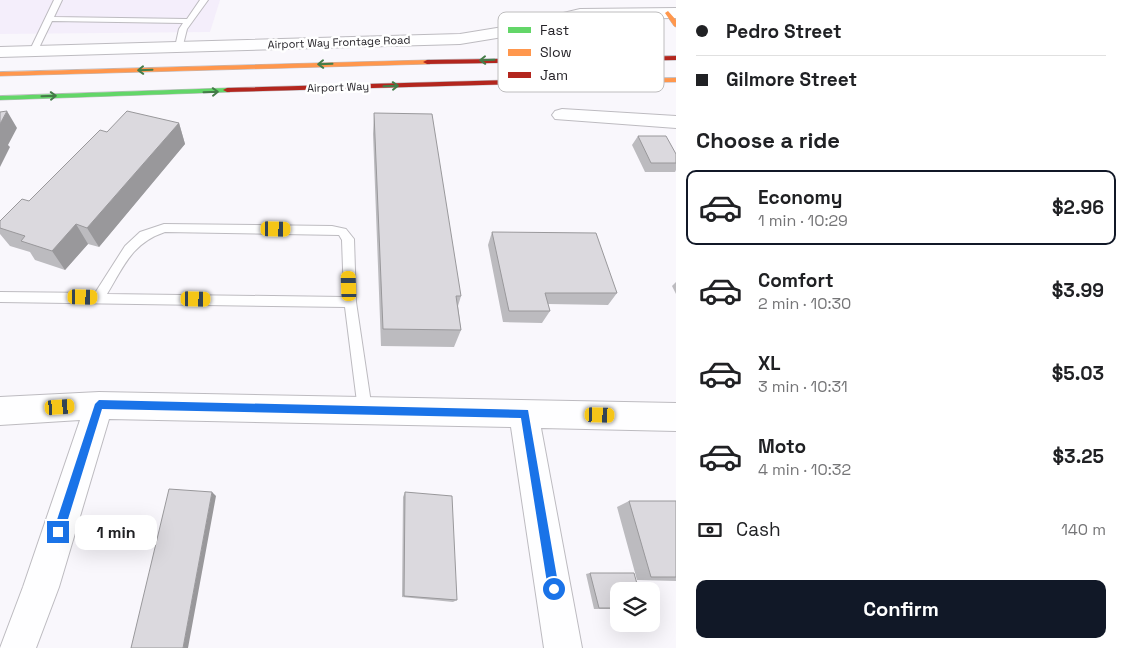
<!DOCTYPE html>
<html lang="en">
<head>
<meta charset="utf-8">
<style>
  body { margin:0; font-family:"Space Grotesk",sans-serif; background:#f2f2f2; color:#202124; height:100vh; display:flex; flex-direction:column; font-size:19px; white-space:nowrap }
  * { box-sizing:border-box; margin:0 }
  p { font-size:16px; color:#757577 }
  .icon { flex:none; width:28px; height:28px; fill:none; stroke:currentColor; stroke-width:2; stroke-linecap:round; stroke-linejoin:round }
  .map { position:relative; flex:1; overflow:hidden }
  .drawer { display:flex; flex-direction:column; background:#fff; width:450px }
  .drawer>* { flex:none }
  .hud { display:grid; align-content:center; height:110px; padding:0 20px; background:#fff }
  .controls { position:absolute; left:610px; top:582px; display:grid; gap:10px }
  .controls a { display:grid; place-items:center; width:50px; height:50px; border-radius:10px; background:#fff; box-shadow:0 5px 20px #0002; font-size:25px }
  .end { position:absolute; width:22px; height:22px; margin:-11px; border:6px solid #1a73e8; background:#fff; box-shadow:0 0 0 2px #fff }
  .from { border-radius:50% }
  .bubble { position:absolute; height:35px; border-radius:10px; background:#fff; box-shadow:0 5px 20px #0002; font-size:16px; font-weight:700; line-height:35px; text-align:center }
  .car { position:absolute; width:15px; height:30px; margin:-15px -8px; border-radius:6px; box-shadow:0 0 4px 1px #0007; background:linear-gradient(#f5c518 24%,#345 0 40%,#f5c518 0 76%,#345 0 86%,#f5c518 0) }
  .hud b { display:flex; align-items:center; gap:18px; height:48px; font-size:19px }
  .hud b+b { border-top:1px solid #e0e0e0 }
  .hud i { width:12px; height:12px; background:#202124 }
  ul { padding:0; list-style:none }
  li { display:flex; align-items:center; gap:15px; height:75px; margin:0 10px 8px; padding:0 10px; border:2px solid transparent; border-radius:10px }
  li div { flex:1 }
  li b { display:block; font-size:19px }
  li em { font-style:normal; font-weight:700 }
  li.on { border-color:#111827 }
  li>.icon { width:45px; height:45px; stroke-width:1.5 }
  h2 { padding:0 20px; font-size:22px; line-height:60px }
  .pay { display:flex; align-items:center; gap:12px; height:55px; padding:0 20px; font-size:19px }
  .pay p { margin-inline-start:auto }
  .button { display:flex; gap:10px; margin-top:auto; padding:10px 20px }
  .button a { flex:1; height:58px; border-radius:10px; background:#111827; color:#fff; font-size:20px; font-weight:700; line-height:58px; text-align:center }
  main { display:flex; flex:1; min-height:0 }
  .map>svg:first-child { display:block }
</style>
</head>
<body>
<main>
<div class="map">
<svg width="676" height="648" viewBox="0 0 676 648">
  <rect width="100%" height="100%" fill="#f9f7fc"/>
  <!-- built -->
  <path fill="#f4eefb" d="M0,0H220L210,32L0,34Z"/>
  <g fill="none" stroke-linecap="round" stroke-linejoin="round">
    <defs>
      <path id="lane" d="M54,0H62L54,17L187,19L200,0H208L187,29L182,49L175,47L179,29L183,23L52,21L37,52L30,54L29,52Z
        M164,224L332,226L346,229L354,239L356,302L372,410L370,415L365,416L360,415L358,410L345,307L0,302V292L95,293L125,246L140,232ZM165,232L339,235L342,240L344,297L107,294C124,266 132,243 165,232Z"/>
      <path id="street" d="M676,8V18L580,19L509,36L460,44L0,57V47L460,34L509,26L580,9Z
        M562,109L676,116V128L555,119L552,115L555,111Z
        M99,392L676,403V431L541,428L582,648H544L511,427L109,419L59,587L36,648H0L23,587L80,420L0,425V397Z"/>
      <path id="fast" d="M227,88H230V92L0,100V96Z"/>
      <path id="slow" d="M668,11L676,20V27L674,26L665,13Z
        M427,60H430V64L0,76V72Z
        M676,78V82L550,83L546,81L550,79Z"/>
      <path id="jam" d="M676,56V60L427,64L423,62L427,60Z
        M550,79L554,81L553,83L227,92L223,90L227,88Z"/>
    </defs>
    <!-- lane casing -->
    <use href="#lane" stroke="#bdbbc0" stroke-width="2"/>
    <!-- street casing -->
    <use href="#street" stroke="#bdbbc0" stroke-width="2"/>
    <!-- fast casing -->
    <use href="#fast" stroke="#bdbbc0" stroke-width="1"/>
    <!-- slow casing -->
    <use href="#slow" stroke="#bdbbc0" stroke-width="1"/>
    <!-- jam casing -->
    <use href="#jam" stroke="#bdbbc0" stroke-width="1"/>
    <!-- lane -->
    <use href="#lane" fill="#fefeff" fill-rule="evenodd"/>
    <!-- street -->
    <use href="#street" fill="#fefeff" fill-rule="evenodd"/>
    <!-- fast -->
    <use href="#fast" fill="#63d668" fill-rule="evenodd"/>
    <!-- slow -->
    <use href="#slow" fill="#ff974d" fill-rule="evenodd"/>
    <!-- jam -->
    <use href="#jam" fill="#b3261e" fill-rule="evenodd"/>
  </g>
  <!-- wall -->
  <path fill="#bcbbbf" d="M374,113L461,296L458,306L461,330L454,347L381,346L373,134Z
    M179,123L185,144L99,247L88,244L65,270L35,260L30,252L10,246L0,234V221L29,201L107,132Z
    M638,136L676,154V170L675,172H645L632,145Z
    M492,232L617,293L608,305L548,304L550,311L542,323L503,322L488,245Z
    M676,282V294L672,286Z
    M405,492L457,600L453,602L402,597L403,497Z
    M629,501H676V581L637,580L617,507Z
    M590,573L619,591V609H594L586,574Z"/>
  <!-- shaded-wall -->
  <path fill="#99989b" d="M7,111L17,128L8,145L10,147L0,167V124Z
    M179,123L185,144L99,247L87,228Z
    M76,224L88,244L65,270L52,251Z
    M212,492L216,496L188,648H183Z"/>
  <!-- building -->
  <path fill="#dbd9de" stroke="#99989b" d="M7,111L0,124V112Z
    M127,111L179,123L87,228L76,224L52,251L21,241L25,236L0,228V221L22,199L29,201L100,130L107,132Z
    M374,113L432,114L461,296H456L461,330L383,329Z
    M638,136H666L676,154V163H651Z
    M492,232L596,233L617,293H545L550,311H509Z
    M169,489L212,492L183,648H131Z
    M405,492L452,496L457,600L404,596Z
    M629,501H676V577H651Z
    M590,573H634L639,591H619V608H599Z"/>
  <!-- one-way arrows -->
  <defs><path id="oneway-shaft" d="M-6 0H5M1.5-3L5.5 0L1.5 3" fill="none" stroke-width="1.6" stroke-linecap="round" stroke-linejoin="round" transform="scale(1.25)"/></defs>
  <g stroke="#447c48">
    <use href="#oneway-shaft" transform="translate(487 60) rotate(178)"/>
    <use href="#oneway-shaft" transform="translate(325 64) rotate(178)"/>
    <use href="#oneway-shaft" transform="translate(145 70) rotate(178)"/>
    <use href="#oneway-shaft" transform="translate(391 86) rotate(-2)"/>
    <use href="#oneway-shaft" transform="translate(211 92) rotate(-2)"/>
    <use href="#oneway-shaft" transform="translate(49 96) rotate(-2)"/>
  </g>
  <!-- route -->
  <path fill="#1a73e8" d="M99,400L528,410L559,589L557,593H550L548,589L521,418L102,409L64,532L58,537L53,532L95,404Z"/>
  <g text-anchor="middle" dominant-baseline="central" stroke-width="5" stroke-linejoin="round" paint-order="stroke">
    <!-- far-street labels -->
    <g font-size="11" fill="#252328" stroke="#fff">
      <text transform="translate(339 42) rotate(-2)">Airport Way Frontage Road</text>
      <text transform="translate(338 87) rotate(-2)">Airport Way</text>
    </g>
  </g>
  <!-- legend -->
  <rect x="498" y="12" width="166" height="80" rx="8" fill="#fff" stroke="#bebdbe" stroke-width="1"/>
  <rect x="508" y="27" width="23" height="6" fill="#63d668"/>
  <rect x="508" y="49" width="23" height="7" fill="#ff974d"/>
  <rect x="508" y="72" width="23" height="6" fill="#b3261e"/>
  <g font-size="14" fill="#252328">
    <text x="540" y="35">Fast</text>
    <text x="540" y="57">Slow</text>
    <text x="540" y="80">Jam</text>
  </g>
</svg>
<div class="controls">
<a><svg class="icon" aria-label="layers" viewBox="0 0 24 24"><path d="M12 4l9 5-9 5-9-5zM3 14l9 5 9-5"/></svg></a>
</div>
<i class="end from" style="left:554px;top:589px"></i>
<i class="end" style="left:58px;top:532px"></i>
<div class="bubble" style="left:75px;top:515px;width:82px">1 min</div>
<i class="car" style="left:276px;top:229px;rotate:91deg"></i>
<i class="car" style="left:349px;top:286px;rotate:358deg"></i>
<i class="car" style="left:83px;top:297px;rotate:91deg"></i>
<i class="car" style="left:196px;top:299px;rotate:91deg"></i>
<i class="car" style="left:60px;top:407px;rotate:86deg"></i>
<i class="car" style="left:600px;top:415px;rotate:92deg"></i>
</div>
<section class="drawer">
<div class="hud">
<b><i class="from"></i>Pedro Street</b>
<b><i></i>Gilmore Street</b>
</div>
<h2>Choose a ride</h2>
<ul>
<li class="on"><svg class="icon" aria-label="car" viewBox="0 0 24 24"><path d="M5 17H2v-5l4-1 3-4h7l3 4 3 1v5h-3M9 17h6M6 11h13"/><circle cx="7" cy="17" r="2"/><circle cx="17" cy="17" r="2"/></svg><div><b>Economy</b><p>1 min · 10:29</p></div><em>$2.96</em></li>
<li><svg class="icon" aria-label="car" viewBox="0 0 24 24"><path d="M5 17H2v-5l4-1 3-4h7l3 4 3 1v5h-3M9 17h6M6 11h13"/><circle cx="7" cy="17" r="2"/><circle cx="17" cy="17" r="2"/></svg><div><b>Comfort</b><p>2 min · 10:30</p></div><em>$3.99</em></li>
<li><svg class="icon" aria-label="car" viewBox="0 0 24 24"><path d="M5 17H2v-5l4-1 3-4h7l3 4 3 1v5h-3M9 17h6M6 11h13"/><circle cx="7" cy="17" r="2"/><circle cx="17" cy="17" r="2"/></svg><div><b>XL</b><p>3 min · 10:31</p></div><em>$5.03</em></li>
<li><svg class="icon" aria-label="car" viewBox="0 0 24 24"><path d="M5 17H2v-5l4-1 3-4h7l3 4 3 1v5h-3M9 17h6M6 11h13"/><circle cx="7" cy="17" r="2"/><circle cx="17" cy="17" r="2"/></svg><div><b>Moto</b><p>4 min · 10:32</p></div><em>$3.25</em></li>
</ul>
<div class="pay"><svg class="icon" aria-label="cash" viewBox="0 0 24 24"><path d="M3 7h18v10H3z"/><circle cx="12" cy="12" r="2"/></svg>Cash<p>140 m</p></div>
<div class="button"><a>Confirm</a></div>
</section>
</main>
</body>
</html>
